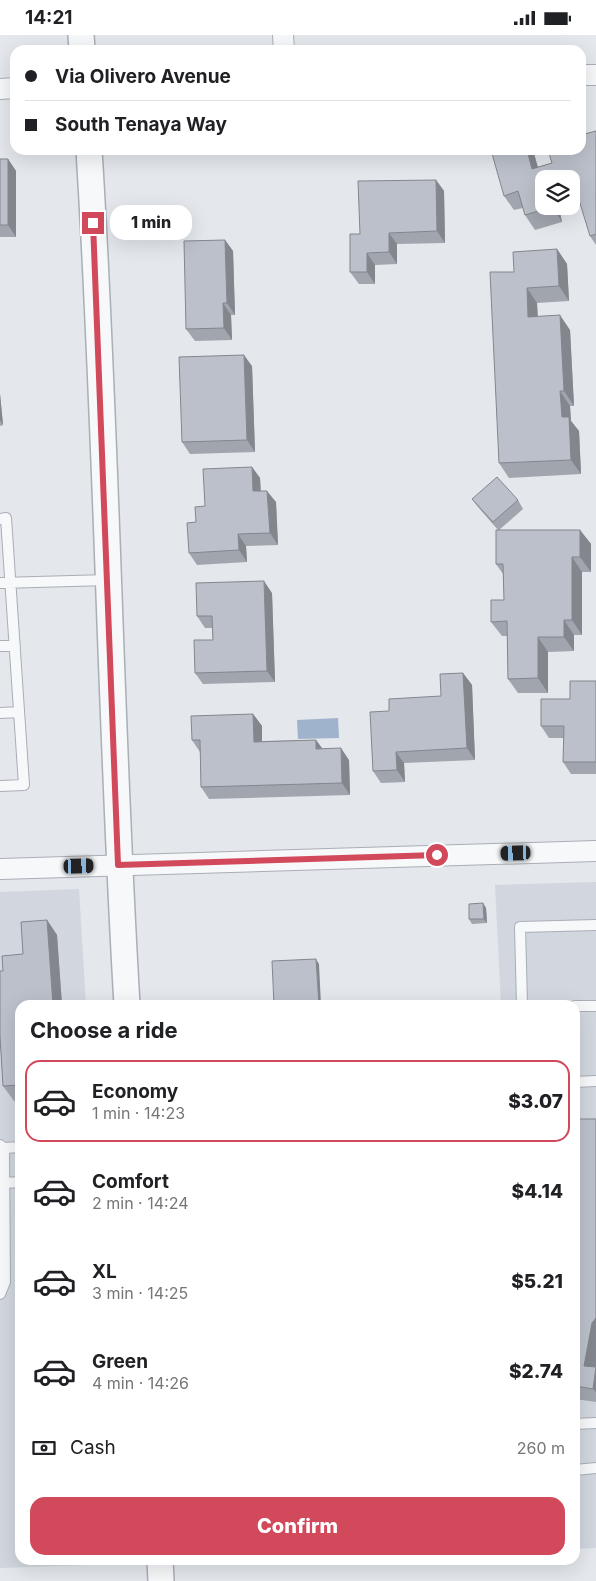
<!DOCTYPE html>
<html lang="en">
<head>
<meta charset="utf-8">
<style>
  body { margin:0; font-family:Inter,sans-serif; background:#f6f6f6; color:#202124; height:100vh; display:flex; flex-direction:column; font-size:19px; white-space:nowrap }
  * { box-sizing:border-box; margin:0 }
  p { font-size:16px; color:#757577 }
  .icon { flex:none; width:28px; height:28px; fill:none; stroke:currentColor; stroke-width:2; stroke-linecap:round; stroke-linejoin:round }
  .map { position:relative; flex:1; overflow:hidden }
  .drawer { position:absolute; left:15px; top:965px; width:565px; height:565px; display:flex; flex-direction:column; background:#fff; border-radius:15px; box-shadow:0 5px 20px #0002 }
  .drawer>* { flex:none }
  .guide { position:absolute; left:10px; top:10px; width:576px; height:110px; border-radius:15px; box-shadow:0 5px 20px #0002; display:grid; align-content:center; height:110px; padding:0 15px; background:#fff }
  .fabs { position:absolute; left:535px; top:135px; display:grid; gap:10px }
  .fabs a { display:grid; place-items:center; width:45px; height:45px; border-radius:10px; background:#fff; box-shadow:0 5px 20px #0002; font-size:25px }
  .end { position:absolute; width:22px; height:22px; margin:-11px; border:6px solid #d1495b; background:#fff; box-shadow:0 0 0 2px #fff }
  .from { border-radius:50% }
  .bubble { position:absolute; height:35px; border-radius:15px; background:#fff; box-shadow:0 5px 20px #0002; font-size:16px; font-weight:800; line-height:35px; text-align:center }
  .car { position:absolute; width:15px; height:30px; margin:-15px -8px; border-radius:6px; box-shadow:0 0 4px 1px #0007; background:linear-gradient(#222 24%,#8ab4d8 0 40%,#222 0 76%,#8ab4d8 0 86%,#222 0) }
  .guide b { display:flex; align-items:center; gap:18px; height:48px; font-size:19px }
  .guide b+b { border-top:1px solid #e0e0e0 }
  .guide i { width:12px; height:12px; background:#202124 }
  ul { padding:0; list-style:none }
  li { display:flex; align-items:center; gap:15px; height:82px; margin:0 10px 8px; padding:0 5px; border:2px solid transparent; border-radius:15px }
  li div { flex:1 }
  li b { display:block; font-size:19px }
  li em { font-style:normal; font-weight:800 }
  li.active { border-color:#d1495b }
  li>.icon { width:45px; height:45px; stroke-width:1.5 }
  h2 { padding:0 15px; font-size:22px; line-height:60px }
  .pay { display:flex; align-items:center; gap:12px; height:55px; padding:0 15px; font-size:19px }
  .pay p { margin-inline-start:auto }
  .primary-button { display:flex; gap:10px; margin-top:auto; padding:10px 15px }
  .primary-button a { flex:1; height:58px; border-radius:15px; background:#d1495b; color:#fff; font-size:20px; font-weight:800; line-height:58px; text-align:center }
  .status { display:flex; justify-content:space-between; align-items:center; height:35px; padding:0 25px; background:#fff; direction:ltr }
  .status svg { height:14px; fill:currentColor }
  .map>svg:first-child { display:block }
</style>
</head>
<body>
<div class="status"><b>14:21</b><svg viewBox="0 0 49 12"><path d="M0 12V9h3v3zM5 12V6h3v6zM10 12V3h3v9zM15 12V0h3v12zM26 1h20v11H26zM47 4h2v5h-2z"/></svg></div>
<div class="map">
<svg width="596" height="1546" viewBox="0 0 596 1546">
  <rect width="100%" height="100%" fill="#e4e7ec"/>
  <!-- built -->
  <path fill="#d2d6de" d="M596,847V1513L575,1514V970H501L495,850Z
    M79,854L86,970H20V1525H120V1529L0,1533V857Z"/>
  <!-- water -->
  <path fill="#9fb4cc" d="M338,683L339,703L298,704L297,685Z"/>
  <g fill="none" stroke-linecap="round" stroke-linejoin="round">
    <defs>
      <path id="service" d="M0,484L6,483L24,750L0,751
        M0,548L108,545
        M0,611H15
        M0,678L19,677
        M522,970L520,892L596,890
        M575,971H596
        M575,1047L596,1046
        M0,1110L4,1113L20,1112
        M5,1148L20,1147
        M0,1259L5,1247L4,1113
        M575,1389L596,1388
        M575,1435L596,1433"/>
      <path id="minor" d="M283,0L284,15
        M581,40H596
        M0,54L15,53
        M0,834L596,816"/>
      <path id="tertiary" d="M81,0L82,15
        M89,115C107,400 110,685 127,970
        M160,1525L161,1546"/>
    </defs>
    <!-- service casing -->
    <use href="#service" stroke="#a9aeb7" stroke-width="12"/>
    <!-- minor casing -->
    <use href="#minor" stroke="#a9aeb7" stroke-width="22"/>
    <!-- tertiary casing -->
    <use href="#tertiary" stroke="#a9aeb7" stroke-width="28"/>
    <!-- service -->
    <use href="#service" stroke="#f7f8fa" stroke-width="10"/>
    <!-- minor -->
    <use href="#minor" stroke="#f7f8fa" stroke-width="20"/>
    <!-- tertiary -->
    <use href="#tertiary" stroke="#f7f8fa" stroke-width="25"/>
  </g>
  <!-- wall -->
  <path fill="#a1a5ae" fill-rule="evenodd" d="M596,96V210L590,201L581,171L560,178L562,187L535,195L525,180L523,173L514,175L504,161L533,115L538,132L552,128ZM544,144H571V171H544Z
    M0,124H8L16,136V202H0Z
    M436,145L444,156L445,208L397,209V229L375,230V249H359L350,237L360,199Z
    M225,205L233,216L235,280H231L232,305L195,306L186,294Z
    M557,214L567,229L569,266L537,268L538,281L570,295L574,371H570L571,386L579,396L581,439L509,443L499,428L514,237Z
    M252,331L255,417L190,419L182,407Z
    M0,359L3,390L0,391Z
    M252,432L260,443L261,456L276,467L278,510L246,511L247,527L197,530L189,518L196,487L205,471Z
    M472,464L518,465L523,474L499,495H580L591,509V537H582V600H574V616L548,617V658H518L508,644L507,601H502L491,587L504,565L503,539L496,529L498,495L478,472Z
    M272,558L275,647L203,649L195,638L213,605L212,593H205L197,581Z
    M463,638L472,650L475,725L404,728L405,747L381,748L373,736L389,676L441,661Z
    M596,646V739H571L563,727V703H549L541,691L570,664Z
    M253,679L262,691V706L316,705L322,714L349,725L350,760L209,764L201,752L200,717L192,705Z
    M483,868L486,873L487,888L472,889L469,884Z
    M47,885L57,900L62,970H20V1066H14L3,1051L1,1014H0V936H3L23,919Z
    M575,1084H596V1367L575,1364Z"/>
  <!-- shaded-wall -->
  <path fill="#83868d" d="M527,115H533L542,148L532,134Z
    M8,124L16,136V202L8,190Z
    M436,145L444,156L445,208L437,196Z
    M552,171H555L560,178L562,187Z
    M389,198L397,209V229L389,217Z
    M225,205L233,216L235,280L227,268Z
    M557,214L567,229L569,266L559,251Z
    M367,218L375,230V249L367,237Z
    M527,253L537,268L538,296L528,282Z
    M223,268L231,280L232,305L224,293Z
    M560,280L570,295L574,371L564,356Z
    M244,320L252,331L255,417L247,405Z
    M560,356L570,371L571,386L579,396L581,439L571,425L562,382Z
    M0,359L3,390L0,385Z
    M252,432L260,443L261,468L253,456Z
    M267,456L276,467L278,510L270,498Z
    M580,495L591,509V537L580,522Z
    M238,499L246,511L247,527L239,515Z
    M572,522L582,537V600L572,585Z
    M264,546L272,558L275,647L267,636Z
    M564,585L574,600V616L564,602Z
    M538,602L548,617V658L538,643Z
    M463,638L472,650L475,725L467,713Z
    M253,679L262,691V719L254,707Z
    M316,705L325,717L316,714Z
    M341,713L349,725L350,760L342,748Z
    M396,717L404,728L405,747L397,735Z
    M483,868L486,873L487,888L484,884Z
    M47,885L57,900L62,970H53Z
    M316,924L319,929L321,970H319Z
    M596,1283V1357L593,1354L584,1331L592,1288Z"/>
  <!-- building -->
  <path fill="#bbc0ca" stroke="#83868d" d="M596,96V199L590,201L576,155L571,157V144H544V171H552V172L525,180L518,156L504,161L491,115H527L532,134L552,128L548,115H581V100Z
    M0,124H8V190H0Z
    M436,145L437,196L389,198V217L367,218V237H350V199H360L358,146Z
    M225,205L227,268H223L224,293L186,294L184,206Z
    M557,214L559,251L527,253L528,282L560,280L564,356H560L562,382H569L571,425L499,428L490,237H514L513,217Z
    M244,320L247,405L182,407L179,322Z
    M252,432L253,456H267L270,498L238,499L239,515L189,518L187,488L196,487L195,472L205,471L203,434Z
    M497,442L518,465L493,487L472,464Z
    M496,495H580V522H572V585H564V602H538V643L508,644L507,586L491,587V565H504L503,529H496Z
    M264,546L267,636L195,638L194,605H213L212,581H197L196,548Z
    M463,638L467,713L396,717L397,735L373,736L370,677L389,676V664L441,661L440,639Z
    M570,646H596V727H563L564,691H541V664H570Z
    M253,679L254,707L316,705V714L341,713L342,748L201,752L200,705H192L191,681Z
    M483,868L484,884H469V869Z
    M47,885L53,970H20V1050L3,1051L0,1001V936H3L2,921L23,919L21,887Z
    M316,924L319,970H274L272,926Z
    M575,1084H596V1283L592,1288L584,1331L596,1332L593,1354L575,1351Z"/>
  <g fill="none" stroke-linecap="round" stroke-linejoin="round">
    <!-- route -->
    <path stroke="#d1495b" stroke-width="6" d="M93,188L118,830L437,820"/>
  </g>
</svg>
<div class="fabs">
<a><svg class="icon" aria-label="layers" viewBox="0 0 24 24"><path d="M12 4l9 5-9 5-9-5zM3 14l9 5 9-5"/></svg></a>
</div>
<i class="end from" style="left:437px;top:820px"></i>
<i class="end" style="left:93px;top:188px"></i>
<div class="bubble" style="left:110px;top:170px;width:82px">1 min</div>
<i class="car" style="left:516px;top:818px;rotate:268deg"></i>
<i class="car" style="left:79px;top:831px;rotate:88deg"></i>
<div class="guide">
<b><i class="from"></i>Via Olivero Avenue</b>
<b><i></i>South Tenaya Way</b>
</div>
<section class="drawer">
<h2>Choose a ride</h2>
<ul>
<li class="active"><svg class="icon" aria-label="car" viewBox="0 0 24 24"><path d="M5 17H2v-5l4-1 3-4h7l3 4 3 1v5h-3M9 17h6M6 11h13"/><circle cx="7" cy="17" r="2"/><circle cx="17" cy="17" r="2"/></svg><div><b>Economy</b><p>1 min · 14:23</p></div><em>$3.07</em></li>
<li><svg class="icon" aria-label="car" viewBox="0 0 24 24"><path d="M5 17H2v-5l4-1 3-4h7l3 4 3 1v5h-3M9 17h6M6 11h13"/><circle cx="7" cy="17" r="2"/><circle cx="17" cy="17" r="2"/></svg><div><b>Comfort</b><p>2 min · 14:24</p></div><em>$4.14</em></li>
<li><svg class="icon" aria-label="car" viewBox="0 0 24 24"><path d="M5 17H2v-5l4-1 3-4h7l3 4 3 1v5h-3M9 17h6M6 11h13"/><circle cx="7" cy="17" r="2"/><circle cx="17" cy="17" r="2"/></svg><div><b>XL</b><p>3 min · 14:25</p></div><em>$5.21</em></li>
<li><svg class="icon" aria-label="car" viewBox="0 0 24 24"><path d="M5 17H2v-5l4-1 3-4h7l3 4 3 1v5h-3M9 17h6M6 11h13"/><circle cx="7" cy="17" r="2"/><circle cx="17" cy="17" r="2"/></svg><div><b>Green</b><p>4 min · 14:26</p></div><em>$2.74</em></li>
</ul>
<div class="pay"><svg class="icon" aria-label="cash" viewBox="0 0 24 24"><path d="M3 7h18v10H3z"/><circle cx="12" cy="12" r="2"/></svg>Cash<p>260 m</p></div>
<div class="primary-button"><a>Confirm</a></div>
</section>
</div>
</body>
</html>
